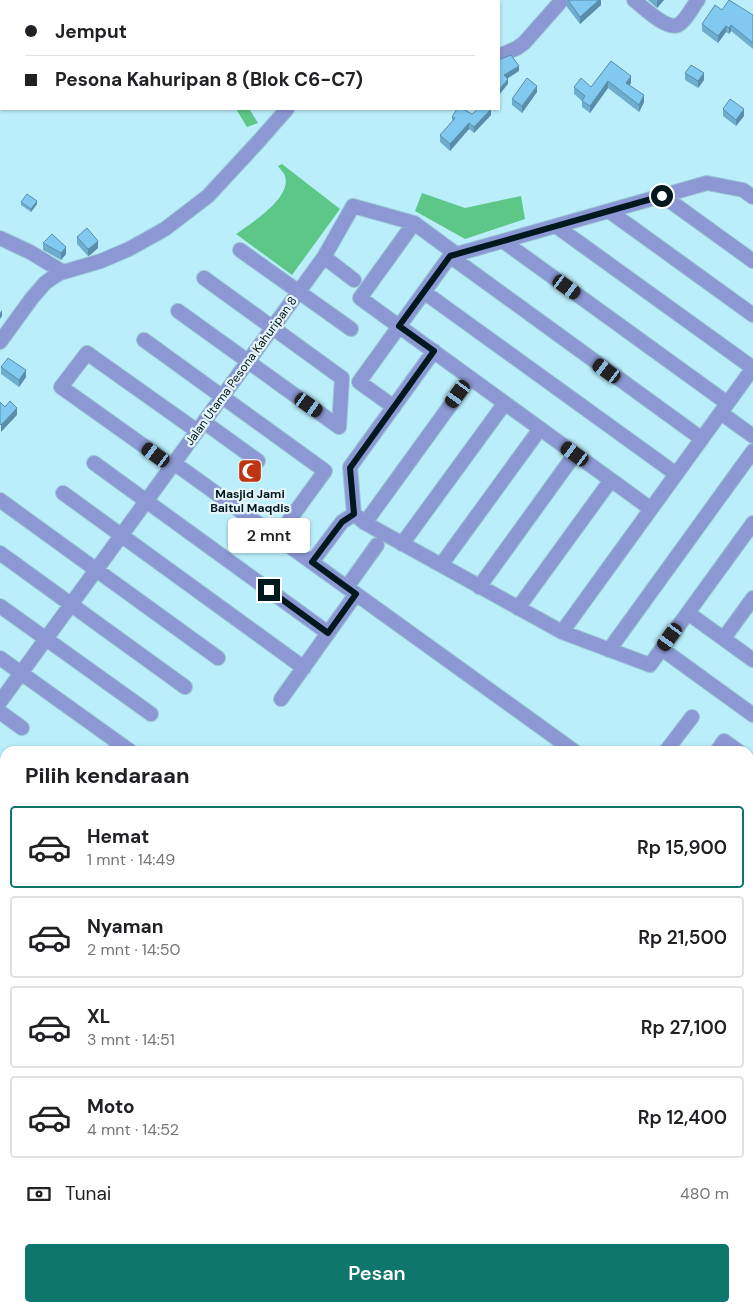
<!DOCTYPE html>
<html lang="id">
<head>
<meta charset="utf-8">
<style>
  body { margin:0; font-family:"DM Sans",sans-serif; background:#f6f6f6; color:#202124; height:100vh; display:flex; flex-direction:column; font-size:19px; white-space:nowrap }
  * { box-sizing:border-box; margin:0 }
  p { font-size:16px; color:#757577 }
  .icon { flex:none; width:28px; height:28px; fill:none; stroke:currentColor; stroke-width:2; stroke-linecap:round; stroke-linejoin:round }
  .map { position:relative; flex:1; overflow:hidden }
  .side { position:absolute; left:0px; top:746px; width:754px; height:566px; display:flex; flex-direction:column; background:#fff; border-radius:15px 15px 0 0; box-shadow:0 1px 4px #0004 }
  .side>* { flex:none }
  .banner { position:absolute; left:0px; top:0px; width:500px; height:110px; box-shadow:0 1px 4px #0004; display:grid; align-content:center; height:110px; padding:0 25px; background:#fff }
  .end { position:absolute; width:22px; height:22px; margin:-11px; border:6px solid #00181e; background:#fff; box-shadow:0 0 0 2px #fff }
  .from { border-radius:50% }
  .bubble { position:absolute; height:35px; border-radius:5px; background:#fff; box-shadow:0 1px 4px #0004; font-size:16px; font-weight:600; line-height:35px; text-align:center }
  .car { position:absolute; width:15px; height:30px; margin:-15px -8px; border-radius:6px; box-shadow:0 0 4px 1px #0007; background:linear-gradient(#222 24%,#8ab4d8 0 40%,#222 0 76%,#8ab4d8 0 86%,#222 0) }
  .banner b { display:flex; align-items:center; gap:18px; height:48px; font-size:19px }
  .banner b+b { border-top:1px solid #e0e0e0 }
  .banner i { width:12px; height:12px; background:#202124 }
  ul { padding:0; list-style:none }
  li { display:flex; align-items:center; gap:15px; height:82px; margin:0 10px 8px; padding:0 15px; border:2px solid #e0e0e0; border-radius:5px }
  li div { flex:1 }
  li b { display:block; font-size:19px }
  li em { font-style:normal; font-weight:600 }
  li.on { border-color:#0f766e }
  li>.icon { width:45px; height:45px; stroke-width:1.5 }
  h2 { padding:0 25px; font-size:22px; line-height:60px }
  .pay { display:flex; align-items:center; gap:12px; height:55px; padding:0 25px; font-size:19px }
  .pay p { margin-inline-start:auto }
  .action { display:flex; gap:10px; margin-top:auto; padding:10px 25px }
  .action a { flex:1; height:58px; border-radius:5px; background:#0f766e; color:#fff; font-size:20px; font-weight:600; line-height:58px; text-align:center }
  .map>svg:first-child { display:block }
</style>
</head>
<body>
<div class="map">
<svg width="753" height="1312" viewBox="0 0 753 1312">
  <rect width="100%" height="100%" fill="#bbeefb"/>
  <!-- water -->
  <path fill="#5dc787" d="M236,109H251L250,110L258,123L247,127Z
    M282,164L340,209L292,275L236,234C251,223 292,198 285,176C284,173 280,169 278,166Z
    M422,193L465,208L521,196L525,219L465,239L415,211Z"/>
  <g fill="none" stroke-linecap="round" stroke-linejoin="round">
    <defs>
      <path id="minor" d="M634,0C643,7 666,30 678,25C686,21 692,7 698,0
        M392,1L395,0
        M499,56L517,48L524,43L562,0
        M663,196L753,261
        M609,211L753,315
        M414,223L360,298L651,509
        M556,226L753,368
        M0,238L30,252L63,272
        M503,241L727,403
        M240,250L351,329
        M450,256L702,439
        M324,257L354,280
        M424,292L676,474
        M178,311L339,427L342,378L204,278
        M144,340L325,471L277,537
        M0,342L32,298L45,283L52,278L60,273L101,261L129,249L165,229L208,196L258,142L287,109
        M434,351L350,467L354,514L365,523L562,632L650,665L753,523
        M394,407L359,382L450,256L707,183L743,190L753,197
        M721,413L753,436
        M204,422L258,461
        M94,463L328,633
        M174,463L356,594L281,699
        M172,466L61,387L87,353L197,431
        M63,493L304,668
        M0,500L218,658
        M365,523L470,378
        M402,544L505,403
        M0,553L185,687
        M312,562L342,522L354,514
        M441,565L540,429
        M347,587L377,545
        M479,587L575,454
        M356,594L574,751
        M0,606L151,714
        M518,608L611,480
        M688,613L753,660
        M562,632L753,368
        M724,638L753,598
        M662,649L753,715
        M609,650L753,451
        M0,658L130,751
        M0,702L324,257L353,206L414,223L456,254
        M0,712L22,728
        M666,751L692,717
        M717,751L724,741L738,751
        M749,775L753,769
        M749,836L753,830
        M749,896L753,899
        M749,950L753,953
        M749,1002L753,1005
        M0,1137L5,1138
        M749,1227L753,1228
        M749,1296L753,1294
        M169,1308V1312
        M655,1308L659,1312
        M741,1312L743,1308"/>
    </defs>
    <!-- minor casing -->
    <use href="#minor" stroke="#99c7d3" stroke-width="16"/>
    <!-- minor -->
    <use href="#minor" stroke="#8b98d4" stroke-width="14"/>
  </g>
  <!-- wall -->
  <path fill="#6fadcf" d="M567,0H601V5L580,24L567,7Z
    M648,0H664L657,8Z
    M722,10L753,15V49L731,31L729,34L726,32L718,43L702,31V24Z
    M611,61L631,83L629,85L644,102L639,112L608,88L590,113L582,107V101L574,94V87H591Z
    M685,73L704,80L698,88L685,80Z
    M537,92L522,113L512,105V99Z
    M723,109L744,116L736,126L723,116Z
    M472,114L491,115L474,133L469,129L450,151L440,142V135L452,122V117Z
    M21,202L37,204L31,212L21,205Z
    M77,237L98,248L90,255L88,256L77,244Z
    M43,243L66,254L61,260L43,250Z
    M1,367L26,377L19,387L1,374Z
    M0,961L5,964V1013L0,1009Z
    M0,1098L5,1102V1126L0,1122Z"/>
  <!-- shaded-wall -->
  <path fill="#5a8da9" d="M599,0H601V5L580,24V17Z
    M658,0H664L657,8V1Z
    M731,25V31L729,34V28Z
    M726,26V32L718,43V36Z
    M519,66V71L504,81V75Z
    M704,73V80L698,88V81Z
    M631,76V83L626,90V83Z
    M508,79V84L499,95V90Z
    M608,81V88L590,113V106Z
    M537,86V92L522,113V106Z
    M644,95V102L639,112V105Z
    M491,109V115L474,133V127Z
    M744,109V116L736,126V120Z
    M469,123V129L450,151V144Z
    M37,201V204L31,212V209Z
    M98,241V248L90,255L88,256V249Z
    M66,247V254L61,260V253Z
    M2,310V316L0,319V313Z
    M26,370V377L19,387V380Z
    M17,408V415L1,432V425Z"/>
  <!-- building -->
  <path fill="#81c9f1" stroke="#5a8da9" d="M355,0H371L369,1H356Z
    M568,0H599L580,17Z
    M729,0L753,15V43L731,25L729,28L726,26L718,36L702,24L715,5L722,10Z
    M511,55L519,66L504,75L508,79L499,90V59H501Z
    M611,61L631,76L626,83L644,95L639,105L608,81L590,106L582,101L585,96L574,87L581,78L591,87Z
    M691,65L704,73L698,81L685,73Z
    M527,78L537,86L522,106L512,99Z
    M730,99L744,109L736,120L723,109Z
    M457,109H463L472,114L478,109H491L474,127L469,123L450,144L440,135L455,118L452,117Z
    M27,194L37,201L31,209L21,202Z
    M87,228L98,241L90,248L88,249L77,237Z
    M52,234L66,247L61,253L43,243Z
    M8,358L26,370L19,380L1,367Z
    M10,401L17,408L1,425L0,424V402L5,407Z
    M0,961L5,964V1007L0,1002Z
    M0,1098L5,1102V1119L0,1116Z"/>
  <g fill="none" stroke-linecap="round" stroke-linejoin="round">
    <!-- route -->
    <path stroke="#00181e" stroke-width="6" d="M269,590L328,633L356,594L312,562L342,522L354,514L350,468L434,351L399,326L450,256L662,196"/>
  </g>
  <!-- icons -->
  <defs>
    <symbol id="mosque-square" viewBox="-11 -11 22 22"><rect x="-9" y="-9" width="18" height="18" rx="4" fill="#bf3511" stroke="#e4f4f9"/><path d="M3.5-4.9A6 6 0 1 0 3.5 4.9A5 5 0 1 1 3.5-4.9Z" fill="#fff"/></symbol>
  </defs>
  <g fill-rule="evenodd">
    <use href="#mosque-square" x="236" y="457" width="28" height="28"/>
  </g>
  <g text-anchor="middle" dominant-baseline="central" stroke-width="4.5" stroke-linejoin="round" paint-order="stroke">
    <!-- street labels -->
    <g font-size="12" fill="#00181e" stroke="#e4f4f9">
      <text transform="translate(241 371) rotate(-54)">Jalan Utama Pesona Kahuripan 8</text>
    </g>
    <!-- poi labels -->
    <g font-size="12" font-weight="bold" fill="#00181e" stroke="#e4f4f9">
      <text x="250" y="494">Masjid Jami<tspan x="250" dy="14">Baitul Maqdis</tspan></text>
    </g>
  </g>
</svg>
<i class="end from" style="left:662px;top:196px"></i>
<i class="end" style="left:269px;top:590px"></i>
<div class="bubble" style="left:228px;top:518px;width:82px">2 mnt</div>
<i class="car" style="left:567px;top:287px;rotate:126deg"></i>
<i class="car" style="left:607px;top:371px;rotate:306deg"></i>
<i class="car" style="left:458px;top:394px;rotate:216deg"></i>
<i class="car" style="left:309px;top:405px;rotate:125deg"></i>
<i class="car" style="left:575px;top:454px;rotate:306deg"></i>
<i class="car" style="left:156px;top:455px;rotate:306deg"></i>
<i class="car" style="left:670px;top:637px;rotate:216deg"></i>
<div class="banner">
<b><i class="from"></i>Jemput</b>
<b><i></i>Pesona Kahuripan 8 (Blok C6-C7)</b>
</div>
<section class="side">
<h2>Pilih kendaraan</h2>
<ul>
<li class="on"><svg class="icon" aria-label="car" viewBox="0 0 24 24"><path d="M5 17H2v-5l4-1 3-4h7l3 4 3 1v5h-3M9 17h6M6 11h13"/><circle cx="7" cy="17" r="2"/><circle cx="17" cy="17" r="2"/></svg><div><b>Hemat</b><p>1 mnt · 14:49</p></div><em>Rp 15,900</em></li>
<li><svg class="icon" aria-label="car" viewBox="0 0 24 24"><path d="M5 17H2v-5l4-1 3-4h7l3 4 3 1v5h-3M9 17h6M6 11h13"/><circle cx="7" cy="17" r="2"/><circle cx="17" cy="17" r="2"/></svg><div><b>Nyaman</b><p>2 mnt · 14:50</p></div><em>Rp 21,500</em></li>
<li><svg class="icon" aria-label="car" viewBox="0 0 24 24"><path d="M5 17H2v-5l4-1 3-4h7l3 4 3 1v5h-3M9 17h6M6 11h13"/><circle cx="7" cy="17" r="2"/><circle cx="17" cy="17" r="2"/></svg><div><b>XL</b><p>3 mnt · 14:51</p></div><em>Rp 27,100</em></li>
<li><svg class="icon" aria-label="car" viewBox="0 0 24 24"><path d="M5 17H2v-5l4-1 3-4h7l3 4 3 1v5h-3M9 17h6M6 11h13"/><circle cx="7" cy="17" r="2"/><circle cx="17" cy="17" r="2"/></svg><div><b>Moto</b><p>4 mnt · 14:52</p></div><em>Rp 12,400</em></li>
</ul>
<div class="pay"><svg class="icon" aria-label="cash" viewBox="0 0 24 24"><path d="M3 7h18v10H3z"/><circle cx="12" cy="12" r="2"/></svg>Tunai<p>480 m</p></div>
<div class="action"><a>Pesan</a></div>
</section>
</div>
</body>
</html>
